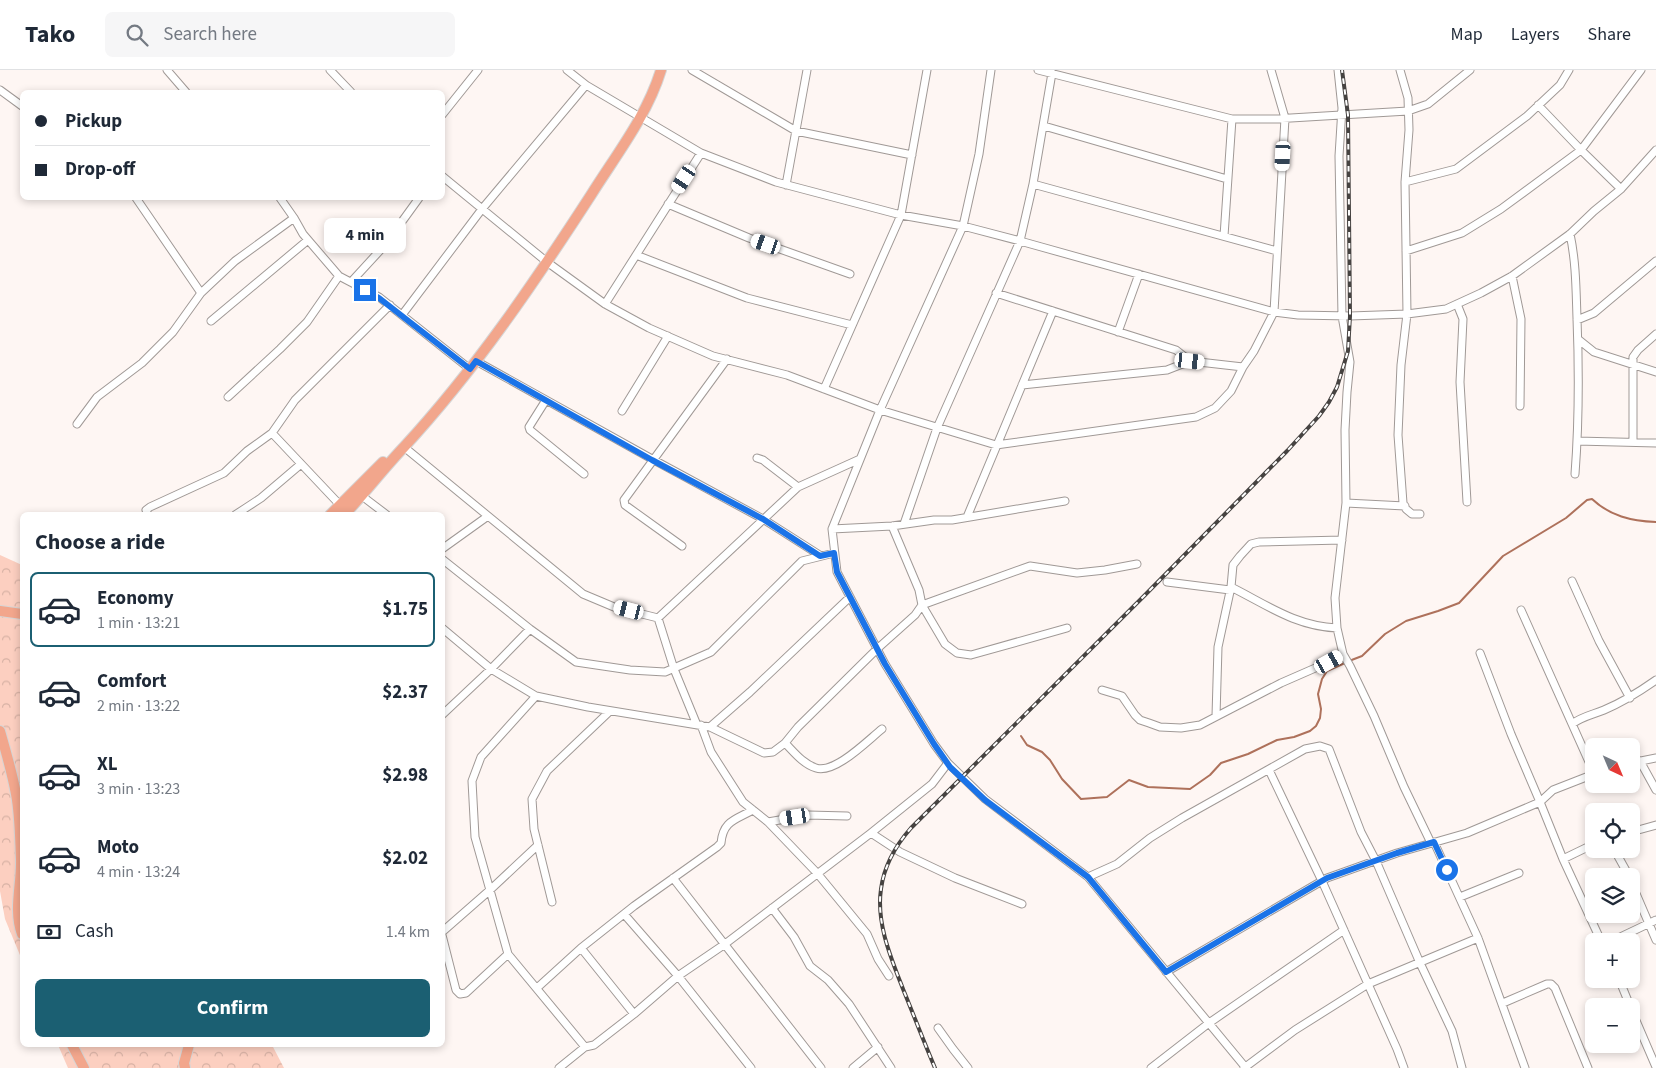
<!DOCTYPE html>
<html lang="en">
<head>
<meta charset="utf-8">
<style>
  body { margin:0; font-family:"Source Sans 3",sans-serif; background:#f6f6f7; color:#1f2937; height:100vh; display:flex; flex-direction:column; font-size:19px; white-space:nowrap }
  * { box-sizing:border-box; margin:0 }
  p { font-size:16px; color:#747a83 }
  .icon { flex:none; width:28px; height:28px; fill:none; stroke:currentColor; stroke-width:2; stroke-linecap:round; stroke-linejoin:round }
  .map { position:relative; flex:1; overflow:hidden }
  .drawer { position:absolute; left:20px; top:442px; width:425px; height:535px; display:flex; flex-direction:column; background:#fff; border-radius:8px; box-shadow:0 2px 8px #0003 }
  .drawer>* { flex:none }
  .top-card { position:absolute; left:20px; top:20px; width:425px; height:110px; border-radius:8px; box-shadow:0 2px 8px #0003; display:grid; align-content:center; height:110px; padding:0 15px; background:#fff }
  .needle { width:32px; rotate:136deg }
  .tools { position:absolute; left:1585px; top:668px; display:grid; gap:10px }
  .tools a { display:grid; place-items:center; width:55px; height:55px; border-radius:8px; background:#fff; box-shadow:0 2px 8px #0003; font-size:25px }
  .end { position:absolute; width:22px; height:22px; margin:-11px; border:6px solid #1a73e8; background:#fff; box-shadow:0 0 0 2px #fff }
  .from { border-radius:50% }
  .bubble { position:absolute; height:35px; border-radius:8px; background:#fff; box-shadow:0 2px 8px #0003; font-size:16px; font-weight:700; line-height:35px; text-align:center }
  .car { position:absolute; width:15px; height:30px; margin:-15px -8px; border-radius:6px; box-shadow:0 0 4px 1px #0007; background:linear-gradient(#fff 24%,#345 0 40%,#fff 0 76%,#345 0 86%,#fff 0) }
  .top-card b { display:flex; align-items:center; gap:18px; height:48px; font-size:19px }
  .top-card b+b { border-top:1px solid #e0e1e3 }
  .top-card i { width:12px; height:12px; background:#1f2937 }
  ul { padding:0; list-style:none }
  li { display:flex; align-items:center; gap:15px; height:75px; margin:0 10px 8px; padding:0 5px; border:2px solid transparent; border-radius:8px }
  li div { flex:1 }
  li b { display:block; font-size:19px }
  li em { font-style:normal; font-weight:700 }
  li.active { border-color:#1b5f72 }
  li>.icon { width:45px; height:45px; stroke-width:1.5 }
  h2 { padding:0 15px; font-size:22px; line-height:60px }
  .pay { display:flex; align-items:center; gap:12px; height:55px; padding:0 15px; font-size:19px }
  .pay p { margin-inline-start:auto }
  .cta { display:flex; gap:10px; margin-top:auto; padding:10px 15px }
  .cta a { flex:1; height:58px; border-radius:8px; background:#1b5f72; color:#fff; font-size:20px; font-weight:700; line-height:58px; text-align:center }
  header { display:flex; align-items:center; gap:30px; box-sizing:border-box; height:70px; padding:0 25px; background:#fff; border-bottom:1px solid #e0e1e3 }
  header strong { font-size:24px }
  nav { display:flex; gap:28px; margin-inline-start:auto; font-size:18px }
  .search { width:350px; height:45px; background:#f6f6f7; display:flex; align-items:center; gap:12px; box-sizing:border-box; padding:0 18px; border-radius:8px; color:#747a83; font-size:19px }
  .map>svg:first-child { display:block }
</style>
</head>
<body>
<header>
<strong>Tako</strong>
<div class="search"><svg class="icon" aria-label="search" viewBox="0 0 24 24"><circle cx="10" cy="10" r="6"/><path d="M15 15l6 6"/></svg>Search here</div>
<nav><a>Map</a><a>Layers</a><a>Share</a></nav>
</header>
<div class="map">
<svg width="1656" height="998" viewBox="0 0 1656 998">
  <defs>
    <pattern id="forest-crowns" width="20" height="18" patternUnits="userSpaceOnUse" patternTransform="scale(1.25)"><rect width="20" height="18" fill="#fccfc0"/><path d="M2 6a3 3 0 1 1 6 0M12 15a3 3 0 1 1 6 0" fill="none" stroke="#d7b1a4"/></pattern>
  </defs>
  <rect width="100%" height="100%" fill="#fef6f3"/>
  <!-- forest -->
  <path fill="url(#forest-crowns)" d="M0,485L22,495V890L5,849L0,821Z
    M58,975H272L284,998H68Z"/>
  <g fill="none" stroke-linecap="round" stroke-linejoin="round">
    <!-- stream -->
    <path stroke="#ae715b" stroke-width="2" d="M1349,591L1362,586L1385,564L1406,551L1438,541L1459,533L1503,486L1566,448L1587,430L1592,429C1610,446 1631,451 1656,452
      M1021,666L1027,675L1042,682L1050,690L1062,709L1081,729L1107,727L1129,710L1148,717L1190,719L1210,705L1221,693L1248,684L1277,670L1294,667L1310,661L1316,656L1320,648L1321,639L1318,624L1322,609L1327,601L1345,593"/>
    <defs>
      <path id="minor" d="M167,0L186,22
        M330,0L351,22
        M567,0L586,15L701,83L776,112L901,145L963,156L1020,171L1274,242L1298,245L1350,246L1407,244L1446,239L1481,223L1512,206L1570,164L1594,141L1621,119L1656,80
        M692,0L796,61L912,85
        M991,0L979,84L963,156L880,340L832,459L837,502L885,594L934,674L948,693L932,714L871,763L900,782L955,808L1022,834
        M1038,0L1232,49H1274L1408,41L1428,34L1470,0
        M1338,0L1342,38L1339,86L1342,246L1350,292L1347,322L1345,360L1346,433L1335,528L1337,558L1343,584L1350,596L1374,646L1404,717L1431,773
        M1400,0L1408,28L1409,60L1405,112L1407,244L1401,295L1398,365L1403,433L1406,439L1412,444H1420
        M0,20L22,36
        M1538,35L1581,80L1621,119
        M442,45L478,0
        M1044,56L1227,109
        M442,106L547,192L605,234L649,258L713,286L787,305L880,340L996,375L1196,347L1215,338L1231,321L1243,297L1254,281L1274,242L1285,48L1271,0
        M1405,112L1456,99L1527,46L1560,15L1569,0
        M1033,114L1277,181
        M786,115L807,0
        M136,128L201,223
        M280,128L294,148L303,164L339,206L379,227L470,299
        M668,134L749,168L850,204
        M1570,164C1576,192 1576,219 1577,248C1579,300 1579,352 1575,404
        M1224,166L1232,49
        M1406,181L1462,163L1501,139L1581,80L1641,0
        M636,185L747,228L852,255
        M1512,206L1521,249L1520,336
        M351,212L385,175L419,128
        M996,223L1176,280L1190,291
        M605,234L701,83
        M1457,234L1463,249L1460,312L1467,432
        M402,245L482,139L586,15
        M1577,250L1594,243L1656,191
        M211,251L308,170
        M1118,262L1139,204
        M1579,270L1594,282L1656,302
        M476,291L652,389L763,449L821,486
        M1022,315L1167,300L1190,291L1243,297
        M824,319L901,145L927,0
        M228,327L280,279L307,252L339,206
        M546,330L529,357L530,360L584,404
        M622,341L668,266
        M77,354L97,327L142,293L173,262L201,223L235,191L294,148
        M1577,371L1656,373
        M1633,372V287L1638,280L1656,264
        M404,377L583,524L614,537L658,548L798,417L860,389
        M757,388L763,390L798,417
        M362,426L387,445
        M1346,433L1405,436
        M340,435L272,363L295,330L390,235
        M148,445L146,440L150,437L224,403L247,381L272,363
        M235,445L261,428L301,394
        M967,447L1053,241
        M904,454L937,358L1020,171L1033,114L1052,3
        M832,459L892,456L934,450H952L1065,431
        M682,476L625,435L624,430L727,289
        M442,479L488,446
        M442,489L530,559L576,592L630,600L665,602L711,582L802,491L834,483
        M1572,511L1599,571L1630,628
        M1167,512L1230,520
        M1231,517C1267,535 1295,556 1337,558
        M1521,540L1594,703
        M658,548L674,599L697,655
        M442,558L491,599L536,626L588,637L710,657L764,683L773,682L785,673L798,657L877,579L915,545L922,535L919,520L892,456
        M1067,558L971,585L957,583L945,574L922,535L1030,496L1077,503L1105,500L1137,494
        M1480,583L1511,664L1540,732L1553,720L1594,704
        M1102,620L1122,626L1135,645L1140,650L1149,653L1160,657L1181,658L1200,655L1281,613L1329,592L1343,584
        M536,626L481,687L472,711L475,767L508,884L585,977
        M442,645L491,599L530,559
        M1216,646L1218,577L1231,517L1233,495L1240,486L1251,474L1259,472L1342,470
        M1572,654C1583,646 1592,645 1604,640C1623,632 1639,622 1656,610
        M701,655L711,682L743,732L768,752L817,803L867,864L878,889L889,906
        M710,657L750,622L850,527
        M785,673C794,682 803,694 816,698C835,704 867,671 882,659
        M1640,691L1656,720
        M948,693L985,729L1088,807L1246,998
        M1631,693L1656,688
        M1269,700L1322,811L1397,979L1404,998
        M768,752L808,745L847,746
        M1631,762L1656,755
        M1434,772L1478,868L1525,998
        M1614,779L1629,806
        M1563,789L1601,871
        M1088,807L1117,794L1150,768L1182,748L1305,679L1320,676L1329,679L1361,762L1376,791L1420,893L1452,961L1462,998
        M673,808L821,998
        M1631,812L1656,870
        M1460,827L1519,803
        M552,832L534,759L532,729L547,701L610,641
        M772,838L794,867L810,896L828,910L849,934L891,998
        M624,844L678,906L751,998
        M442,862L490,820L538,775
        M442,865L456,920L460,924L466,923L508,884
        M1612,871L1656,850
        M581,878L634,944
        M1166,902L1327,808L1397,783L1467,763L1540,732L1563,789L1594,774
        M1619,909L1630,936
        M537,918L581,878L634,836L717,777L721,773C723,751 735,750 753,740
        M1503,933L1547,914H1551L1555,918L1588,998
        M1631,939L1656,997
        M938,958L953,979L968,998
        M559,998L585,977L594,975L634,944L678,906L725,874L871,763
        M853,998L878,977
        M1151,998L1209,953L1344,860
        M1244,998L1295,960L1368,914L1478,868"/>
      <path id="highway" d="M330,445L383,392
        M344,445C365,423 383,399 404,377C475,300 534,213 591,125C616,85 647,46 661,0
        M0,541L22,544
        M0,661C6,682 12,702 16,724C20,745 20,767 21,789C22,814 13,839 22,864
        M72,975L84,998
        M185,998L184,993L189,975"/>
    </defs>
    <!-- minor casing -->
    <use href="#minor" stroke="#a09996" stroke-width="9"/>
    <!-- highway casing -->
    <use href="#highway" stroke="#d6d5d5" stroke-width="12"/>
    <!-- minor -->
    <use href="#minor" stroke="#fff" stroke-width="7"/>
    <!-- highway -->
    <use href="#highway" stroke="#f2a68c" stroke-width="10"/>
    <defs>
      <path id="rail" d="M935,998C924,972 914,946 903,919C891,888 876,853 881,819C884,796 896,775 911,758L1145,525L1287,381L1319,346L1329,332L1337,317L1348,281L1350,246L1348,45L1342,0"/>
    </defs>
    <!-- rail casing -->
    <use href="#rail" stroke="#464341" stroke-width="4"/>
    <!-- rail -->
    <use href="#rail" stroke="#fff" stroke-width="2" stroke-dasharray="5.5" stroke-linecap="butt"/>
  </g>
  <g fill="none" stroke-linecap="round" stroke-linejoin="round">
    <!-- route -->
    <path stroke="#1a73e8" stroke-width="6" d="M365,220L379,228L470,299L476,291L652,390L763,449L820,486L834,483L837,502L885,594L934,674L950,697L985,730L1088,807L1166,902L1327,808L1397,783L1434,772L1447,800"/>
  </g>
</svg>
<div class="tools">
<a><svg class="needle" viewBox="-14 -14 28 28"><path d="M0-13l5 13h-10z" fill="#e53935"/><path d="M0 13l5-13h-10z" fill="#747a83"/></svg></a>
<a><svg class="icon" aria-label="locate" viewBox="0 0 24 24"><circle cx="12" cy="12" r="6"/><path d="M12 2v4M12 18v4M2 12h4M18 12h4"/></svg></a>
<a><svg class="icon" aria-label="layers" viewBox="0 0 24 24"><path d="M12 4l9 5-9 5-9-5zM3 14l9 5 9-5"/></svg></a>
<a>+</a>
<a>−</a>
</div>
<i class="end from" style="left:1447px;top:800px"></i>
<i class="end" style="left:365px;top:220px"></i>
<div class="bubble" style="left:324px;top:148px;width:82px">4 min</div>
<i class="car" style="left:1283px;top:86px;rotate:183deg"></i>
<i class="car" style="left:684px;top:109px;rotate:213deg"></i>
<i class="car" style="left:766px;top:174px;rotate:289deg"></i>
<i class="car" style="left:1190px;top:291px;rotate:96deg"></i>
<i class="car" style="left:629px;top:540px;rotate:284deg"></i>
<i class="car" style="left:1329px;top:592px;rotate:61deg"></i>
<i class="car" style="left:795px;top:747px;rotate:261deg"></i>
<div class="top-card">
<b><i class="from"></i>Pickup</b>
<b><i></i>Drop-off</b>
</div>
<section class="drawer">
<h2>Choose a ride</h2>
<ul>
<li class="active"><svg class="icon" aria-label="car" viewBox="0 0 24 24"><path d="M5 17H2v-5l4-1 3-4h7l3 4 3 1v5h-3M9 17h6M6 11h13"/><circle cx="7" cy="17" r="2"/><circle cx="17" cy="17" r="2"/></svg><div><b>Economy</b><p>1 min · 13:21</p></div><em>$1.75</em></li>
<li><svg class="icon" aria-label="car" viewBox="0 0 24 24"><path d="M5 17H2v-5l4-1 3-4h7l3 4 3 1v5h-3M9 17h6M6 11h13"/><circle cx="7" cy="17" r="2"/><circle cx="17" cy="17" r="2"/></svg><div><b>Comfort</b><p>2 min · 13:22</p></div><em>$2.37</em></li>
<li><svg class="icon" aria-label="car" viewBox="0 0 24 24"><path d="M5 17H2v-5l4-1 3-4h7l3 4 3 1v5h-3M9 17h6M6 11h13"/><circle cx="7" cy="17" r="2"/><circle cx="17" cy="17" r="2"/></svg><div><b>XL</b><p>3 min · 13:23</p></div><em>$2.98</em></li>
<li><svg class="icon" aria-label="car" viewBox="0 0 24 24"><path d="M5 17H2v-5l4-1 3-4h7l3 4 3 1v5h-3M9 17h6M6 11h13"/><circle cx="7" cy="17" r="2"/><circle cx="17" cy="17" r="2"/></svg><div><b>Moto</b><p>4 min · 13:24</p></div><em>$2.02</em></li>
</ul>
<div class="pay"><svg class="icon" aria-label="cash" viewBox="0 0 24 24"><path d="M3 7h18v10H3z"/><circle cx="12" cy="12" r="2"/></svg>Cash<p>1.4 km</p></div>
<div class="cta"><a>Confirm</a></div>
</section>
</div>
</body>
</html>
